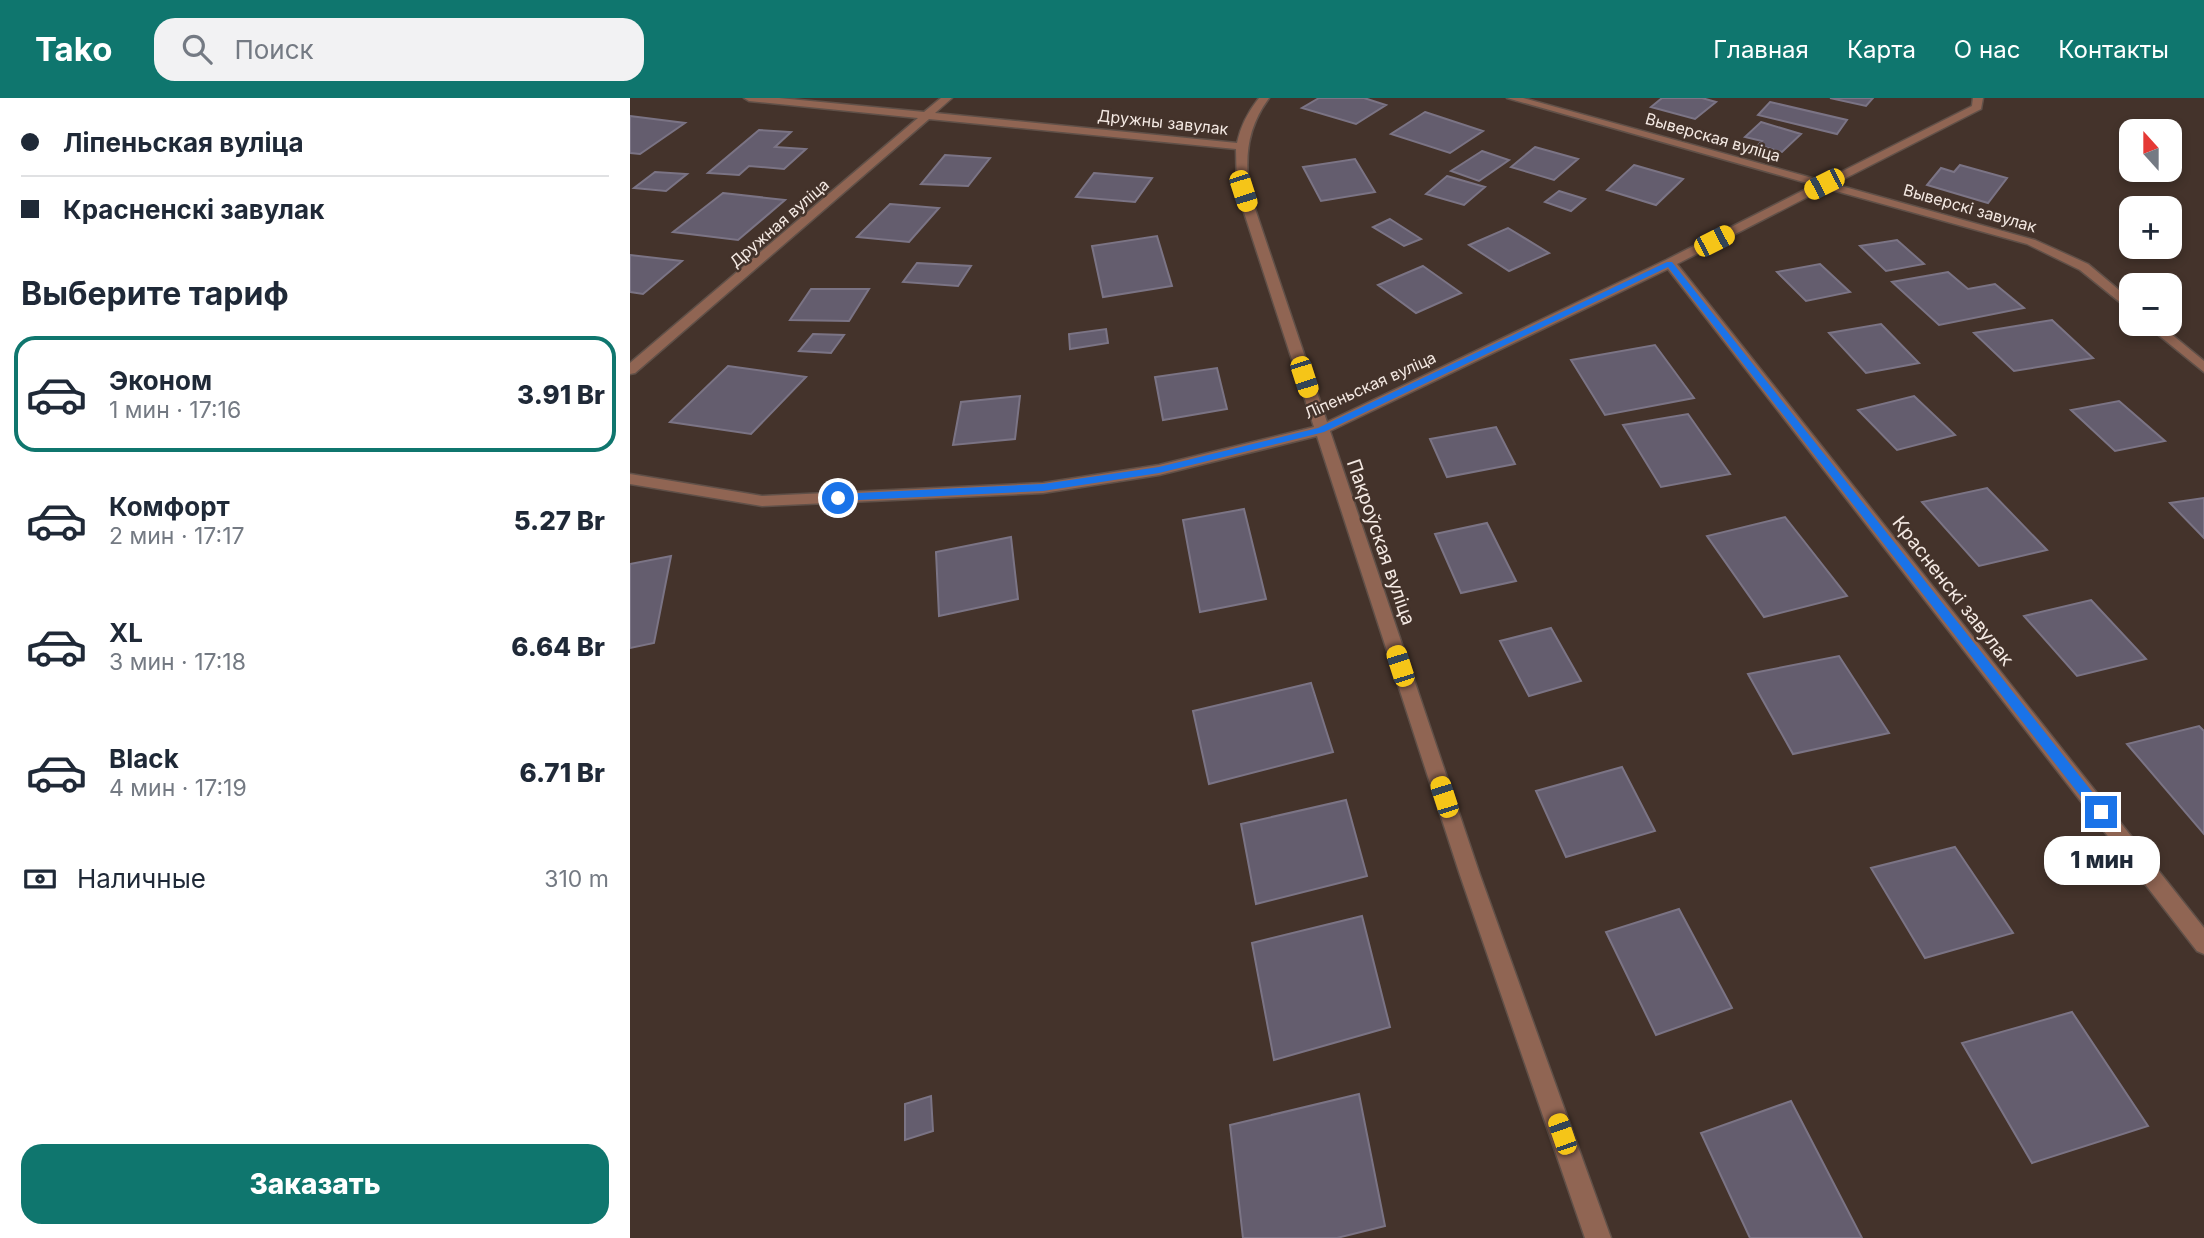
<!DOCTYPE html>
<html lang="ru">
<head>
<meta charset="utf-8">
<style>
  body { margin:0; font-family:Inter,sans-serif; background:#f2f2f3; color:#1f2937; height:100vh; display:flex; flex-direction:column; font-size:26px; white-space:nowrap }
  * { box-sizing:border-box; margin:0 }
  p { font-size:23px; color:#747a83 }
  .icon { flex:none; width:38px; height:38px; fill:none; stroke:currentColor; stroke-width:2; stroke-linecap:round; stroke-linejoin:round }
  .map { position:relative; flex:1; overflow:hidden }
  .drawer { display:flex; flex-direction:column; background:#fff; width:630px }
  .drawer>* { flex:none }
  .top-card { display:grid; align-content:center; height:154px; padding:0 21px; background:#fff }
  .needle { width:46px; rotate:339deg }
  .fabs { position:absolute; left:1489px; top:21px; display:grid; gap:14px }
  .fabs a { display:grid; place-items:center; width:63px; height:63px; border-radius:14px; background:#fff; box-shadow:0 4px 10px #0003; font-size:35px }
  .end { position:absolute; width:32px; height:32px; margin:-16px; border:9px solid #1a73e8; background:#fff; box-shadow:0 0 0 4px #fff }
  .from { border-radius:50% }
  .bubble { position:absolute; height:49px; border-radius:21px; background:#fff; box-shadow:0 4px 10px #0003; font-size:23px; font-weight:800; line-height:49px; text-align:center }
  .car { position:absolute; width:21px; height:42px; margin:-21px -10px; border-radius:9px; box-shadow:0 0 5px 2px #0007; background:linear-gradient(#f5c518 24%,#345 0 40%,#f5c518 0 76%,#345 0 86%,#f5c518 0) }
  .top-card b { display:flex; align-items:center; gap:24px; height:66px; font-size:26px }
  .top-card b+b { border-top:2px solid #e0e1e3 }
  .top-card i { width:18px; height:18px; background:#1f2937 }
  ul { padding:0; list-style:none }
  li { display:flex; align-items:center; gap:21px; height:116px; margin:0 14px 10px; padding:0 7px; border:4px solid transparent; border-radius:21px }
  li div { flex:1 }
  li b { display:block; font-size:26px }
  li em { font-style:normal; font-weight:800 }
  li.active { border-color:#0f766e }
  li>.icon { width:63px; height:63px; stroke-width:1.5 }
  h2 { padding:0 21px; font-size:32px; line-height:84px }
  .pay { display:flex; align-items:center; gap:18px; height:77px; padding:0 21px; font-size:26px }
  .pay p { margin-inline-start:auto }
  .action { display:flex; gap:14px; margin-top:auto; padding:14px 21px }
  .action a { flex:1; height:80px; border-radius:21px; background:#0f766e; color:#fff; font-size:28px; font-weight:800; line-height:80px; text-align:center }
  header { display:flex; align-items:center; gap:42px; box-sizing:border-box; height:98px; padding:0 35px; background:#0f766e; color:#fff }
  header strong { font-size:33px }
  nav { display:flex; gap:38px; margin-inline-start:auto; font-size:24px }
  .search { width:490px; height:63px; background:#f2f2f3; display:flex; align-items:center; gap:18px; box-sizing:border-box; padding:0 24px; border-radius:21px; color:#747a83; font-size:26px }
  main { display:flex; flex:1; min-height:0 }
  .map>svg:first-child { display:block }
</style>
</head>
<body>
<header>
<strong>Tako</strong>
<div class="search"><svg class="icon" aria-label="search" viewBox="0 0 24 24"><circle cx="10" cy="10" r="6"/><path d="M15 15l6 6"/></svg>Поиск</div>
<nav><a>Главная</a><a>Карта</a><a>О нас</a><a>Контакты</a></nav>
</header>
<main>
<section class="drawer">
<div class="top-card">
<b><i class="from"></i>Ліпеньская вуліца</b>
<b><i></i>Красненскі завулак</b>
</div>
<h2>Выберите тариф</h2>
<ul>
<li class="active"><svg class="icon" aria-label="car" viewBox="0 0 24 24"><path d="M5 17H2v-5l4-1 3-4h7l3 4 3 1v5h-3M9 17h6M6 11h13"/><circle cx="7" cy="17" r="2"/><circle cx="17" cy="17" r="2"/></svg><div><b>Эконом</b><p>1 мин · 17:16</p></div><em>3.91 Br</em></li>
<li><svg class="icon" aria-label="car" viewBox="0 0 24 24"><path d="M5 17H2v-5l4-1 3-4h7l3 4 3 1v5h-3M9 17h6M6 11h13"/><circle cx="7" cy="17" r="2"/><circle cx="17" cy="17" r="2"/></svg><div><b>Комфорт</b><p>2 мин · 17:17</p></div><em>5.27 Br</em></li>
<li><svg class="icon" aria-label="car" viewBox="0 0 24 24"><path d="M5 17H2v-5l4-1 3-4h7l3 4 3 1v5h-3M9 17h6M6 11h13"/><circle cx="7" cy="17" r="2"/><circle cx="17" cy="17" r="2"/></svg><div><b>XL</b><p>3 мин · 17:18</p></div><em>6.64 Br</em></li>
<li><svg class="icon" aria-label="car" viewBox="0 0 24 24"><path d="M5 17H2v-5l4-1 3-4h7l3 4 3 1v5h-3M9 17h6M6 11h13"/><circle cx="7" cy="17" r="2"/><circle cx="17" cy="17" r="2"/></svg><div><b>Black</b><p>4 мин · 17:19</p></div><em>6.71 Br</em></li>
</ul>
<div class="pay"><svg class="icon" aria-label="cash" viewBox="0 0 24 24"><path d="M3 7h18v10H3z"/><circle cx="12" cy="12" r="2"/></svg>Наличные<p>310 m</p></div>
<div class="action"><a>Заказать</a></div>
</section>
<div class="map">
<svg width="1574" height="1140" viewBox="0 0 1574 1140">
  <rect width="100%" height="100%" fill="#44332b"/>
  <!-- building -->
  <path fill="#645d6e" stroke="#7b7485" stroke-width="2" d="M689,0H734L756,7L726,26L672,10Z
    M1032,0H1072L1086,4L1065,21L1021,9Z
    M1200,0H1243L1236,8Z
    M1140,4L1217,22L1207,36L1128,17Z
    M795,14L853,33L820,55L761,36Z
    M0,18L55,25L10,56L0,55Z
    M1131,24L1171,36L1152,54L1128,47L1132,43L1115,39Z
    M129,32L161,34L145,49L176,51L154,71L119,68L109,77L78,75Z
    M905,49L948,61L924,82L881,69Z
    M852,53L879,62L849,83L821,73Z
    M315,57L360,60L338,88L291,86Z
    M725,61L745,94L691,103L673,69Z
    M1004,67L1053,81L1026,107L977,92Z
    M1330,67L1377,80L1358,105L1297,87L1311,70L1324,74Z
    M25,74L57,76L36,93L4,90Z
    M464,75L522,80L505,104L446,99Z
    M817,78L855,89L834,107L796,96Z
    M929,93L955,101L941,113L915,104Z
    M93,95L155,102L108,142L43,134Z
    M260,106L309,110L279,144L227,139Z
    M760,121L791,141L774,148L743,129Z
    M878,130L919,155L879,173L839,147Z
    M527,138L542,188L473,199L462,148Z
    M1267,142L1294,166L1256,173L1230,148Z
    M0,157L52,163L13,196L0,194Z
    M287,165L341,168L328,188L273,184Z
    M1190,166L1220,194L1176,203L1147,174Z
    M793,168L831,195L786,215L748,187Z
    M1318,174L1338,191L1365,186L1394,210L1309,227L1262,184Z
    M181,191H239L219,223L160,222Z
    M1422,222L1463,260L1384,273L1344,235Z
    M1251,226L1289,265L1236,275L1199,235Z
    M476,231L478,245L440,251L439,236Z
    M183,236L214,237L201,255L169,253Z
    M1025,247L1064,300L975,317L941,262Z
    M98,268L176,279L121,336L40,324Z
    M587,270L597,311L533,322L525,279Z
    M390,298L385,341L323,347L331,304Z
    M1284,298L1325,337L1267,352L1228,312Z
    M1489,303L1535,343L1485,353L1441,312Z
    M1058,316L1100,376L1031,389L993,327Z
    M866,329L885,366L817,379L800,341Z
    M1357,390L1417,452L1349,468L1292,404Z
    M1574,400V440L1540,405Z
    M614,411L636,501L570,514L553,422Z
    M1155,419L1217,498L1134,519L1077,438Z
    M857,425L886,483L831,495L805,436Z
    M381,439L388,501L309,518L306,454Z
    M41,458L24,545L0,550V466Z
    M1461,502L1516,561L1447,578L1394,518Z
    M921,530L951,583L899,598L870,543Z
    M1209,558L1259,635L1163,656L1118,576Z
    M681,585L703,654L579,686L563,613Z
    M1569,628L1574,633V736L1497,646Z
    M992,669L1025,733L936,759L906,693Z
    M716,702L737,778L626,806L611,726Z
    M1325,749L1383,835L1295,860L1241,770Z
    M1049,811L1102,910L1026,937L976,834Z
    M732,818L760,929L644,962L622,845Z
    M1442,914L1518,1028L1402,1065L1332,945Z
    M729,996L755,1128L707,1140H613L600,1027Z
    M301,998L303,1033L275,1042V1006Z
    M1161,1003L1232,1140H1120L1071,1035Z"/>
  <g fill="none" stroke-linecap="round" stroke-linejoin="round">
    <defs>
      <path id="street" d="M114,0H149L294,14L311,0H322L305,15L607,45C611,27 618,14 629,0H639C617,30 615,57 619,93L697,324L1036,162L1184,87L877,0H893L1193,83L1342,8L1343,0H1353L1351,11L1204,86L1405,142L1458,166L1502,203V214L1450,172L1397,146L1195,90L1047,166L1574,830V856L1567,853L1038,171L700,333L850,777L981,1140H955L830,777L687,338L529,377L413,395L132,408L0,386V376L132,398L413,385L529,367L684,329L607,93L606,51L299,21L5,275L0,276V265L288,20L119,3Z
        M1515,226H1529L1574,263V274Z"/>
    </defs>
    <!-- street casing -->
    <use href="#street" stroke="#605048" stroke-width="3"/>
    <!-- street -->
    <use href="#street" fill="#906553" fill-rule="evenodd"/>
  </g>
  <!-- route -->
  <path fill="#1a73e8" d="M1037,164H1042L1475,710V718H1466L1038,169L694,334L529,375L413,393L208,403L203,400L208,396L413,386L529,369L688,330Z"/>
  <g text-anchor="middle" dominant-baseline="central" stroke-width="5" stroke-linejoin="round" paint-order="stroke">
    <!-- far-street labels -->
    <g font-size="16" fill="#f4e9e3" stroke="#44332b">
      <text transform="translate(533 24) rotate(6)">Дружны завулак</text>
      <text transform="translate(1083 39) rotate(16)">Выверская вуліца</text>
      <text transform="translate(1340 110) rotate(16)">Выверскі завулак</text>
      <text transform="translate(149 125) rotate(-41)">Дружная вуліца</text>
      <text transform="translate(740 287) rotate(-24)">Ліпеньская вуліца</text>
    </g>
    <!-- street labels -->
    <g font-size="19" fill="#f4e9e3" stroke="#44332b">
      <text transform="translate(751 444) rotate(71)">Пакроўская вуліца</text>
      <text transform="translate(1323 493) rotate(52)">Красненскі завулак</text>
    </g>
  </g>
</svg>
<div class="fabs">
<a><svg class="needle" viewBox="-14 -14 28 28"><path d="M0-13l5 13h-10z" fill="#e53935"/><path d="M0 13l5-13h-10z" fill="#747a83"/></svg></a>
<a>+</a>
<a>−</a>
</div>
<i class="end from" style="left:208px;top:400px"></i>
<i class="end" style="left:1471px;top:714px"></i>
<div class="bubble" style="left:1414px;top:738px;width:116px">1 мин</div>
<i class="car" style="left:1194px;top:86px;rotate:243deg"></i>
<i class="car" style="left:613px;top:93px;rotate:162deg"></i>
<i class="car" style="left:1084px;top:143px;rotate:63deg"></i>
<i class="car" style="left:674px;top:279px;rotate:162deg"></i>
<i class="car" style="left:770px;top:568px;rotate:342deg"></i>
<i class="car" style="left:814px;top:699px;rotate:342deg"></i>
<i class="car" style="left:932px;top:1036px;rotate:341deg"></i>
</div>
</main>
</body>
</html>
